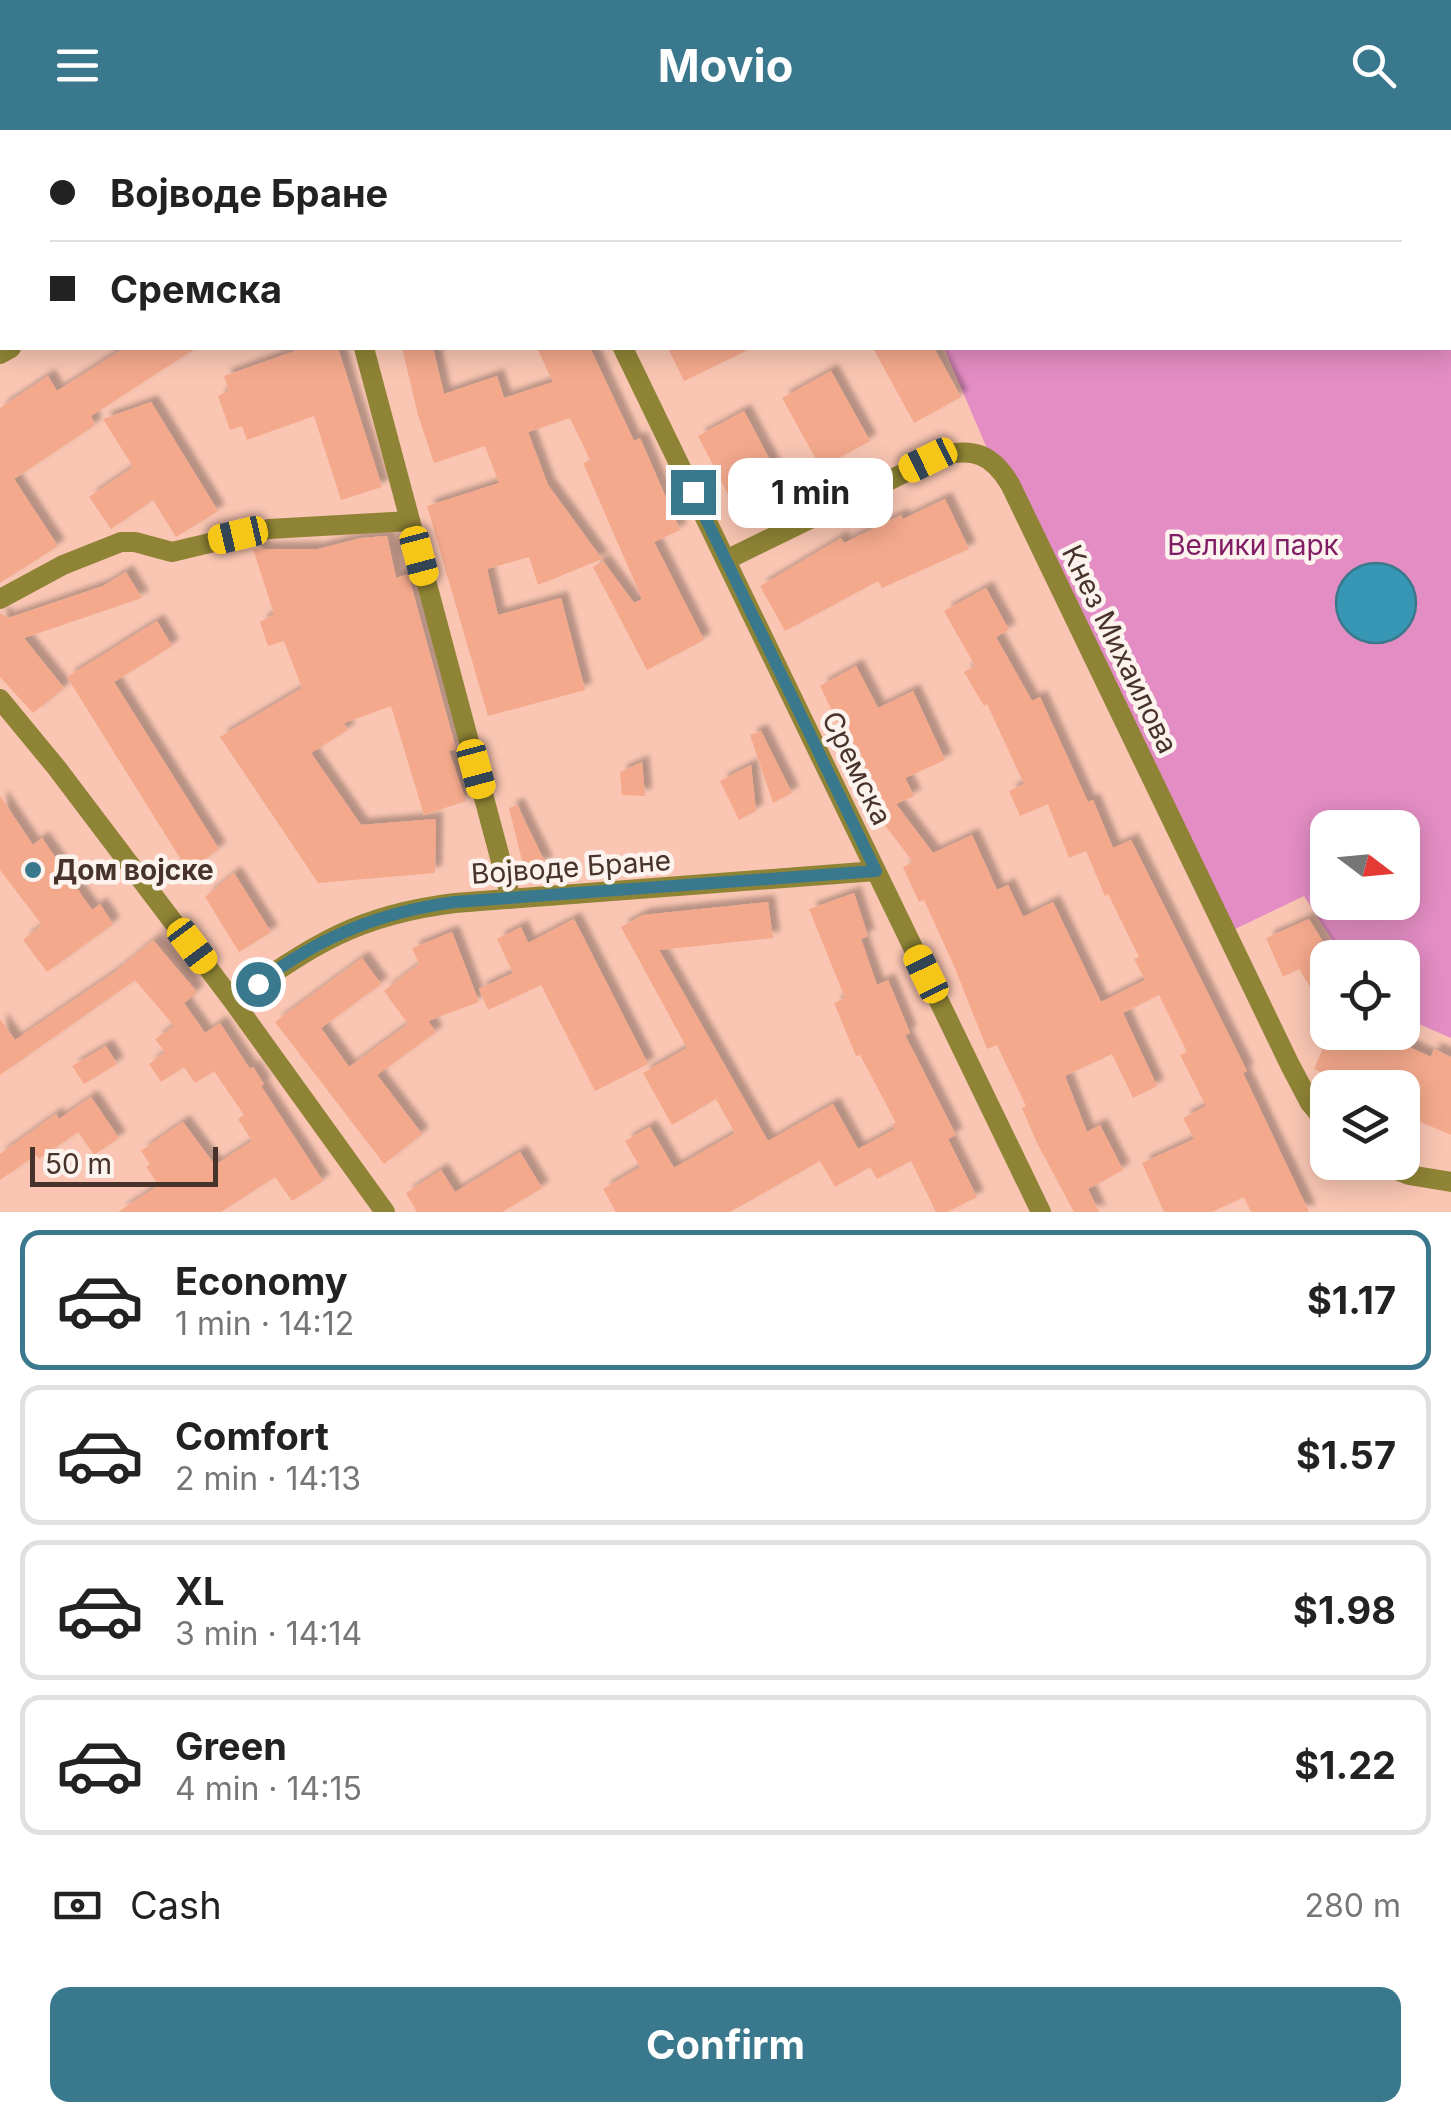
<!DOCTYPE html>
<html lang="en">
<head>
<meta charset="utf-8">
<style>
  body { margin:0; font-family:Inter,sans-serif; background:#f6f6f6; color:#222; height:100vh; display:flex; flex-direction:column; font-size:38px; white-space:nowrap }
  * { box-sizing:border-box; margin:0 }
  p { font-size:32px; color:#767676 }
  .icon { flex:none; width:55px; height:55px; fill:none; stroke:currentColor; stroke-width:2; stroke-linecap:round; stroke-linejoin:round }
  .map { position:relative; height:1082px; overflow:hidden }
  .drawer { display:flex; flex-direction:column; background:#fff; flex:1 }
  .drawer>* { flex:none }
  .banner { position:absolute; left:0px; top:0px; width:1452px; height:220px; box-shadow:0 5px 25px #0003; display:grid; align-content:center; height:220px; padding:0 50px; background:#fff }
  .needle { width:65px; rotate:106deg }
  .fabs { position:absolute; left:1310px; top:680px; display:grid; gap:20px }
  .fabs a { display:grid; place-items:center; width:110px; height:110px; border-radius:20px; background:#fff; box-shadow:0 5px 25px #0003; font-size:50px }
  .scale { position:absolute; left:30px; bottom:25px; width:188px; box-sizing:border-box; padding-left:10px; border:5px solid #47332b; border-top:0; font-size:28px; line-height:35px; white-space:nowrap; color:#47332b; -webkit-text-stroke:8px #fcf2ee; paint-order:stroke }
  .end { position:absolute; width:45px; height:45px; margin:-22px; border:12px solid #3a798d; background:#fff; box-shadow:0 0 0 5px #fff }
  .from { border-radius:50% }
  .bubble { position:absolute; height:70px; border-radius:20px; background:#fff; box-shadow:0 5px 25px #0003; font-size:32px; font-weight:700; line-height:70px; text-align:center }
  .car { position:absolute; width:30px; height:60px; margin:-30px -15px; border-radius:12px; box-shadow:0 0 8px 2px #0007; background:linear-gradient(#f5c518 24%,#345 0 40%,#f5c518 0 76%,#345 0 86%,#f5c518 0) }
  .banner b { display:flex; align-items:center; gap:35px; height:95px; font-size:38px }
  .banner b+b { border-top:2px solid #e0e0e0 }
  .banner i { width:25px; height:25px; background:#222 }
  ul { padding:18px 0 0; list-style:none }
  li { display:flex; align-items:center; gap:30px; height:140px; margin:0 20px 15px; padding:0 30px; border:5px solid #e0e0e0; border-radius:20px }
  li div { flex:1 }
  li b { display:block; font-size:38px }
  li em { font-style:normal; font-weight:700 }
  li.active { border-color:#3a798d }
  li>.icon { width:90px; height:90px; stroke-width:1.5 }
  .pay { display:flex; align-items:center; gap:25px; height:110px; padding:0 50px; font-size:38px }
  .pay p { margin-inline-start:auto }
  .cta { display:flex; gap:20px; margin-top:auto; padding:20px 50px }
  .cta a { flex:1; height:115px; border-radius:20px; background:#3a798d; color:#fff; font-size:40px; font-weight:700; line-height:115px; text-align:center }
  header { display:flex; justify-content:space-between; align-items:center; height:130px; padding:0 50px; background:#3a798d; color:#fff; font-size:45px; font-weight:700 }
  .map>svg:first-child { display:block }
</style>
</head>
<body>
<header><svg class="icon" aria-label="menu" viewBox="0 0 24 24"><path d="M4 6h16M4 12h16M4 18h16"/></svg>Movio<svg class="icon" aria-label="search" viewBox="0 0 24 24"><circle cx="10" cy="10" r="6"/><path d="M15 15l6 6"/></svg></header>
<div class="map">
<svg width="1451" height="1082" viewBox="0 0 1451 1082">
  <defs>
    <filter id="shadow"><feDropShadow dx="7" dy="-7" stdDeviation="2.5" flood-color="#0004"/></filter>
  </defs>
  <rect width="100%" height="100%" fill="#fac6b3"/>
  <!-- green -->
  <path fill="#e38dc4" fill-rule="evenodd" d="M768,0H1388L769,2Z
    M1450,91L1451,92V908L1403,887L1402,828L1343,827L1304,766L1229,802L1009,370L944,218H1450ZM1328,698H1402V772H1328Z"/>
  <!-- water -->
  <path fill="#3696b4" stroke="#3b788b" stroke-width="2.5" d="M1336 473a40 40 0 1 1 80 0a40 40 0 1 1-80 0Z"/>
  <!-- building -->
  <path fill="#f4a98c" filter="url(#shadow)" d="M124,218H196L91,286L95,295L14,349L58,416L0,453V278L48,246L57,261Z
    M303,218H338L382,357L341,370L314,286L247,310L242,296L230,300L218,266L229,261L224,246Z
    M402,218H433L444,264L497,246L504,268L553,252L537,218H590L634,311L640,308L680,400L654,412L704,510L647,540L593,437L603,431L634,473L642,469L583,333L590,330L570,288L528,302L548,355L602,429L538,455L529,427L487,439L498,485L561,468L585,560L488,586L427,376L499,353L485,316L434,333L418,285Z
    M668,218H752L684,251Z
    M873,218H934L961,267L914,293Z
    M831,241L870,311L821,338L782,268Z
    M151,272L218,381L176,407L153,370L111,399L89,367L133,337L103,289Z
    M744,281L781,351L734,376L698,306Z
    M945,369L969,419L882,458L878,451L785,501L760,456L841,408L844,413L901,385L903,389Z
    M387,406L396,448L408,444L456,619L449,621L466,671L424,685L391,576L344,593L348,600L311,623L361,695L436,689L435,743L318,753L220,607L302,558L284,511L268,516L260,492L274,484L253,419H318L361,408Z
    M126,442L142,468L24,508L64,558L33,583L0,547V483L8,488L103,456Z
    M986,458L1009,500L996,507L1032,571L1040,567L1088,672L1093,670L1113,718L1131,710L1247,941L1243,943L1309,1082H1251L1244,1067L1212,1082H1164L1142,1033L1194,1009L1183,988L1206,976L1180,925L1187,922L1159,865L1123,883L1157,956L1133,968L1112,924L1065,946L1087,1002L1100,995L1123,1040L1088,1059L1099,1082H1074L1036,1011L1022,978L1026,976L997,915L987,919L954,836L924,770L919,772L903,737L913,732L881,690L883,688L820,556L856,536L878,578L913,561L945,630L905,648L914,666L896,674L933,723L972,705L997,760L1008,755L1023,787L1053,772L1101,872L1145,850L1134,829L1139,827L1108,764L1105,766L1086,721L1069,728L1048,674L1020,686L1009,661L1024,654L987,574L984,576L964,542L975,536L944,481Z
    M157,491L172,516L114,552L219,719L188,741L67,547Z
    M761,601L792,663L773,673L750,605Z
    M642,632L645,666L622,665L620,642Z
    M751,635L756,681L739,690L720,651Z
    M0,666L33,715L42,708L92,780L100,774L113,794L47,842L23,810L42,795L0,740Z
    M517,675L546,734L524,739L509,678Z
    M234,743L271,802L239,822L205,767Z
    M854,763L868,806L861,809L877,855L888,850L910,903L905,905L956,1005L948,1009L977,1067L947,1082H936L911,1031L877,1049L870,1037L835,1057L820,1031L730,1082H616L603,1059L640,1037L625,1011L650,997L674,1038L735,1003L716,969L672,995L643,943L687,918L621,797L643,785L768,772L773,808L659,820L768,1011L833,974L858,1019L895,999L893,994L896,993L860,925L856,926L834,873L845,868L809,779Z
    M574,789L648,934L595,961L541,855L488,880L479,859L513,843L497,809L521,797L528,813Z
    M1309,789L1328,820V886L1299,839L1283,847L1266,808Z
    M452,802L479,872L428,891L436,902L377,945L422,1004L384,1034L275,892L362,828L381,854L321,898L349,937L408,894L384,861L419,834L412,818Z
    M153,810L197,862L184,873L205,903L220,893L250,939L253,937L264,954L261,956L323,1051L292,1071L275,1047L221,1082H118L159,1055L146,1037L150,1034L141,1021L183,992L215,1035L252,1011L238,989L244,985L214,941L195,953L184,937L161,952L149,934L165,922L155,909L174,896L135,850L0,945V889L15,910L115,842Z
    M1330,902H1376L1431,927L1434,919L1451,927V1005L1402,984V958H1355L1314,939Z
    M106,916L117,934L84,954L72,936Z
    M91,967L119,1008L94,1025L78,1002L39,1029L36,1025L0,1050V1024L56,984L59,989Z
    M520,1022L542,1058L502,1082H417L406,1063L441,1040L455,1062Z"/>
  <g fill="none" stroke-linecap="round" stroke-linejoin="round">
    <!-- street -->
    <path stroke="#8f8435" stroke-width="20" d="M518,0L520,2
      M144,2L149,0
      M351,2L355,0
      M1409,2L1411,0
      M1450,78L1451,79
      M0,85L2,83
      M364,218L511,769
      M623,218L1041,1082
      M0,224L11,218
      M726,430L939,326C973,317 992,324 1010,354L1290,935L1310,973L1328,995
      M0,469L63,435L121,412H135L172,422L269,399L410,391
      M0,569L56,637L233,871L385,1082
      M233,871C313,815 356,785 455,773L876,741
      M1377,1032L1409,1045L1451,1052"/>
  </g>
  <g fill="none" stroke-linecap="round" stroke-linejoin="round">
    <!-- route -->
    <path stroke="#3a798d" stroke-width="12" d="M258,854C318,807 381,782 455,772L876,741L693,362"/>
  </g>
  <!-- markers -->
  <circle fill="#3a798d" stroke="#fcf2ee" stroke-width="4" cx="33" cy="740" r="10"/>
  <g text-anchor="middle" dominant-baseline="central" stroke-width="9" stroke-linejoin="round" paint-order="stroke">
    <!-- park labels -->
    <g font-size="28" fill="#811d65" stroke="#fcf2ee">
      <text x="1253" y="415">Велики парк</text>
    </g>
    <!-- street labels -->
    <g font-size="28" fill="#47332b" stroke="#fcf2ee">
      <text transform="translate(1120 519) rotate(64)">Кнез Михаилова</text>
      <text transform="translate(857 638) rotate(64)">Сремска</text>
      <text transform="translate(571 737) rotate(-4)">Војводе Бране</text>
    </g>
    <!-- poi labels -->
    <g font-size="28" font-weight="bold" fill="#47332b" stroke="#fcf2ee" text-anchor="start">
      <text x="53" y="740">Дом војске</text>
    </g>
  </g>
</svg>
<div class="fabs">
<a><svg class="needle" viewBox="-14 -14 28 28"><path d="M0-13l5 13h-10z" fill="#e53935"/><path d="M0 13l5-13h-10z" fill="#767676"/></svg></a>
<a><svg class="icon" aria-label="locate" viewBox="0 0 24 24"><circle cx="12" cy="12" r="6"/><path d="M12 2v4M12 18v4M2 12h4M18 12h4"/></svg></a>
<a><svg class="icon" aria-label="layers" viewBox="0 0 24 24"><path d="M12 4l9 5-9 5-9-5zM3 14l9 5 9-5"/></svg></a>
</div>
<div class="scale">50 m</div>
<i class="end from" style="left:258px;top:854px"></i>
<i class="end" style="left:693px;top:362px"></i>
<div class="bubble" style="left:728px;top:328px;width:165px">1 min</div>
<i class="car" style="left:928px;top:330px;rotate:244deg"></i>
<i class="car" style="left:238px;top:405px;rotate:257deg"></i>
<i class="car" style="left:419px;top:426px;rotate:165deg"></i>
<i class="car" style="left:476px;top:639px;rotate:165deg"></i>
<i class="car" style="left:192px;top:816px;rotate:143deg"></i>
<i class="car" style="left:926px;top:844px;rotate:334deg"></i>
<div class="banner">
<b><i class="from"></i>Војводе Бране</b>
<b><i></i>Сремска</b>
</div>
</div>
<section class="drawer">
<ul>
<li class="active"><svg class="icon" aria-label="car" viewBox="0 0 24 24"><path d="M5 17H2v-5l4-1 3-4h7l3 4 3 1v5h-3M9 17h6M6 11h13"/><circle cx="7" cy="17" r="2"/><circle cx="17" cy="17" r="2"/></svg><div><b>Economy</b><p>1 min · 14:12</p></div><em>$1.17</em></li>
<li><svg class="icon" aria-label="car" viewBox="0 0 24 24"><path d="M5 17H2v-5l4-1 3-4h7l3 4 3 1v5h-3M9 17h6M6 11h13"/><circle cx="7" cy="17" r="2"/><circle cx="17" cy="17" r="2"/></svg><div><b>Comfort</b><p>2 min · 14:13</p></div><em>$1.57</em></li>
<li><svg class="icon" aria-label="car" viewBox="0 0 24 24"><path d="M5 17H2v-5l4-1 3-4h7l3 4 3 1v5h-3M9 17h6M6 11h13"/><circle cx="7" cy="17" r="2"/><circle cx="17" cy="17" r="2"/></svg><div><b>XL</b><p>3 min · 14:14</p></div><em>$1.98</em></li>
<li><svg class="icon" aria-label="car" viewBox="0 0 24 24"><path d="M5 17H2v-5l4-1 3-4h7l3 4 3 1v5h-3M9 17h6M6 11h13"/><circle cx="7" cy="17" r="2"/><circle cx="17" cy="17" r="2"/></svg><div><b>Green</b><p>4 min · 14:15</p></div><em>$1.22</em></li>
</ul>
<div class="pay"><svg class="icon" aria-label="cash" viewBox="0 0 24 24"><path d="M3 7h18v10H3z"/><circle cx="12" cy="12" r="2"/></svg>Cash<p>280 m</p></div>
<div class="cta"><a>Confirm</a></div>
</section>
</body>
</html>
